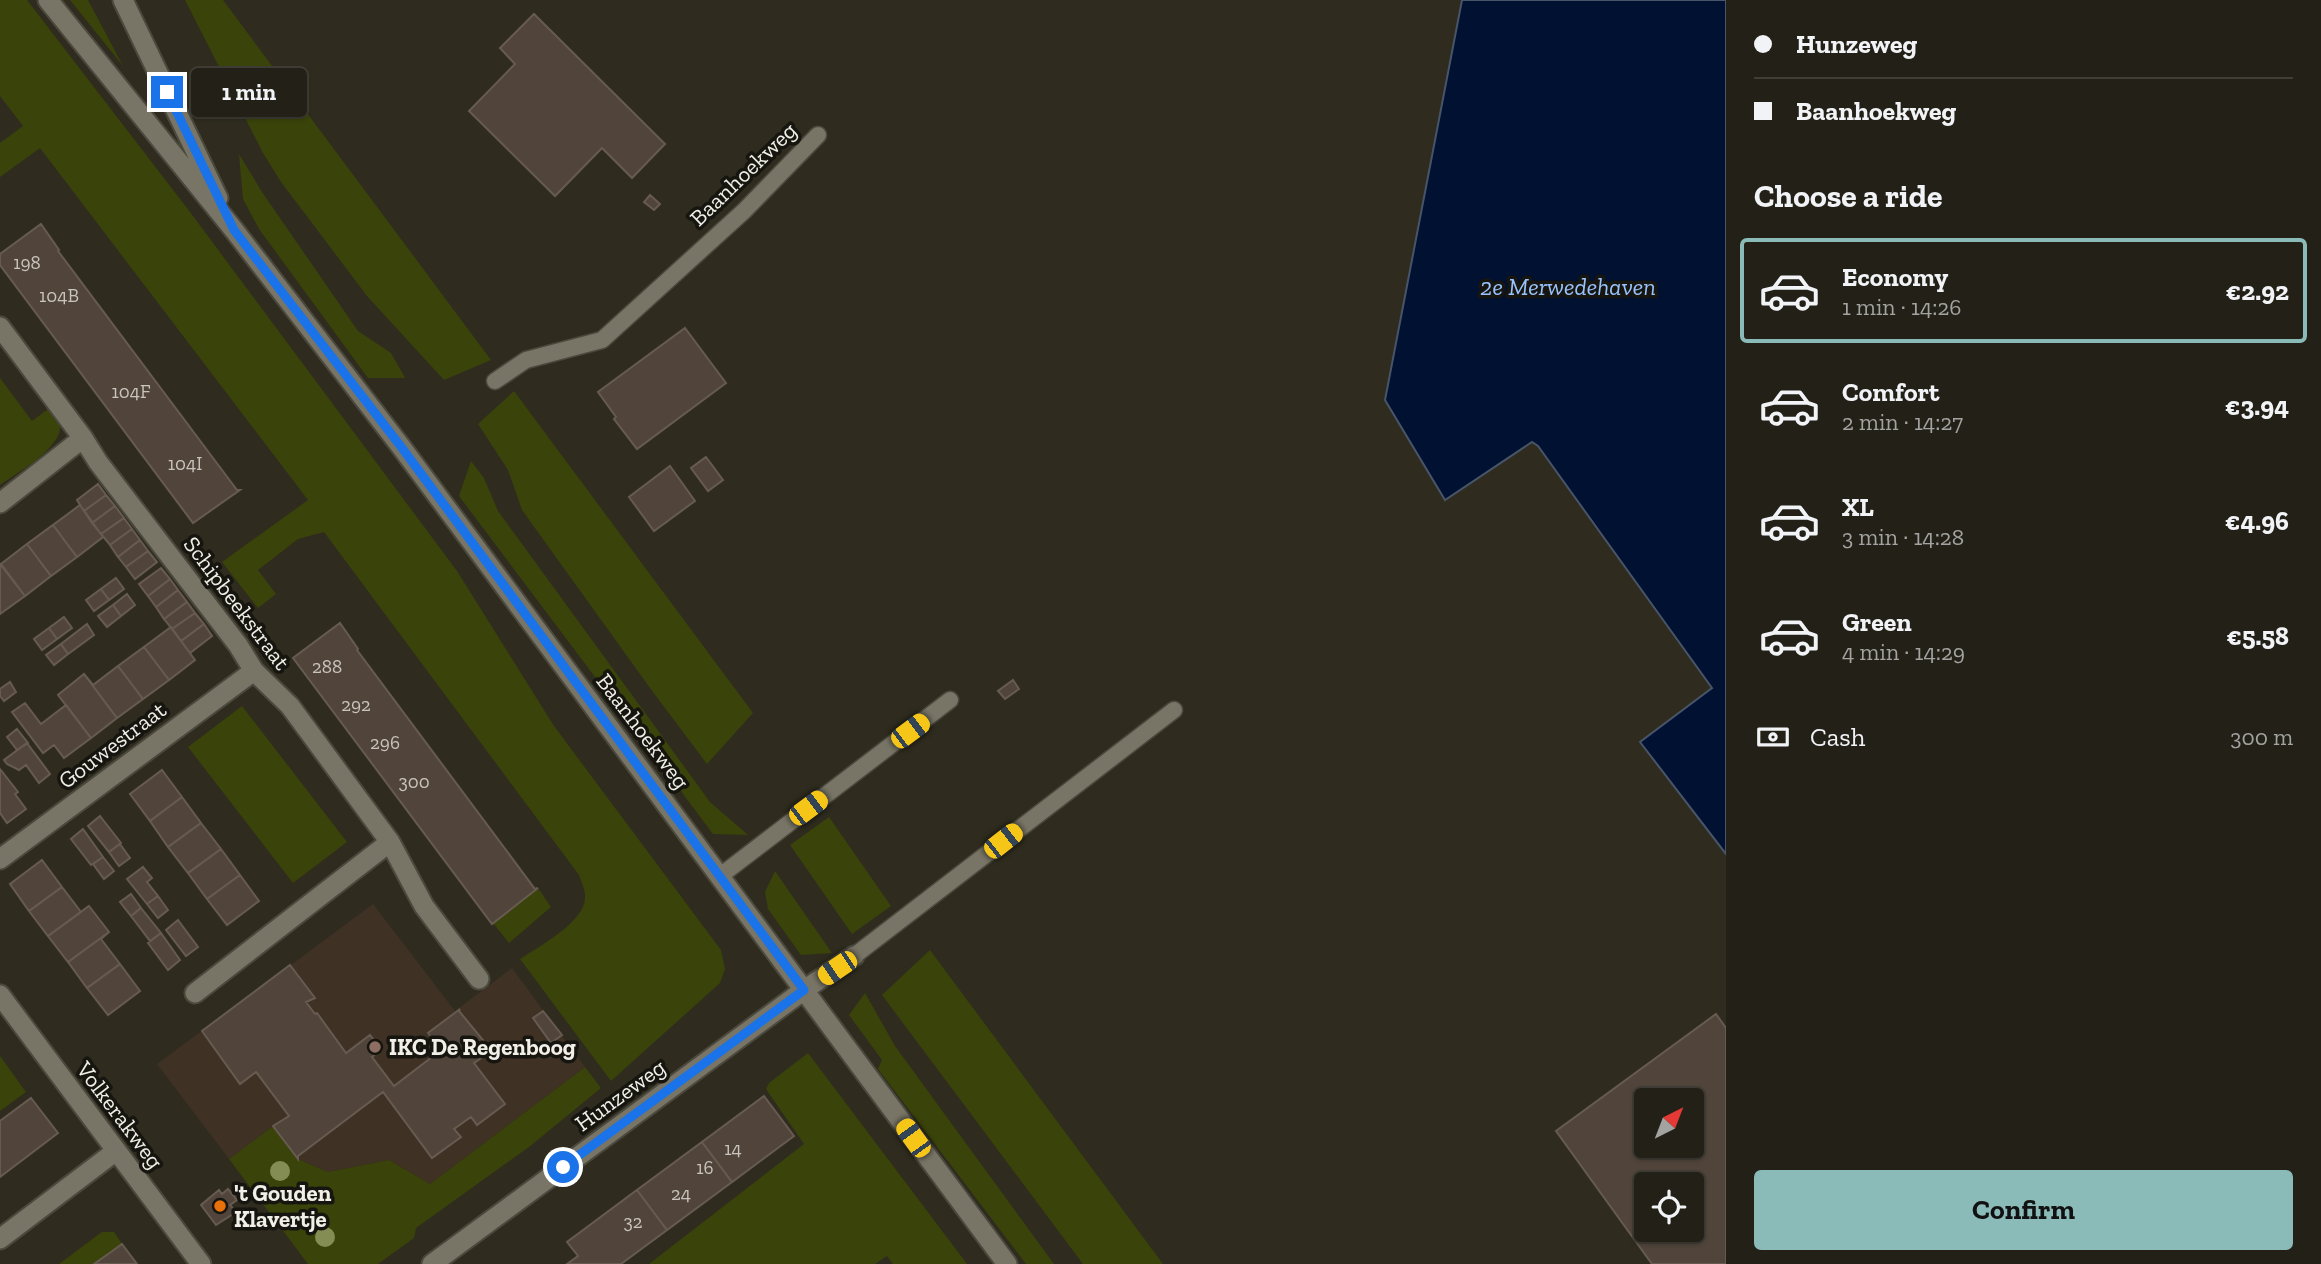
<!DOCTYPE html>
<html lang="en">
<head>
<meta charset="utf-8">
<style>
  body { margin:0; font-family:"Zilla Slab",serif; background:#2b2920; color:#f1f3f6; height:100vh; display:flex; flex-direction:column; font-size:26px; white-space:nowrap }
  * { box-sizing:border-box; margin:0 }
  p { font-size:23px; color:#a3a3a1 }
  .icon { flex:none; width:38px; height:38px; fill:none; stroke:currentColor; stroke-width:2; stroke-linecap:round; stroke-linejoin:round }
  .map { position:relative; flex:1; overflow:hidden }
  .panel { display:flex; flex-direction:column; background:#232117; width:595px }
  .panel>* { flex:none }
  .guide { display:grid; align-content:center; height:154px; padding:0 28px; background:#232117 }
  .needle { width:46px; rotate:42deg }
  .buttons { position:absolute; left:1634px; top:1088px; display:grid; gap:14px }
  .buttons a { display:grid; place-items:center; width:70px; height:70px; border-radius:7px; background:#232117; box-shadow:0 2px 5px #0004,0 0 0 2px #403e36; font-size:35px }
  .end { position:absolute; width:32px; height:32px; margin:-16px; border:9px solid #1a73e8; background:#fff; box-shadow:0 0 0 4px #fff }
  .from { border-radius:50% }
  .bubble { position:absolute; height:49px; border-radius:7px; background:#232117; box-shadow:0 2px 5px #0004,0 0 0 2px #403e36; font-size:23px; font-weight:700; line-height:49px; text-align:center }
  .car { position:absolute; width:21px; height:42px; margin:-21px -10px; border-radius:9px; box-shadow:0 0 5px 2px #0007; background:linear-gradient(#f5c518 24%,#345 0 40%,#f5c518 0 76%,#345 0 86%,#f5c518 0) }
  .guide b { display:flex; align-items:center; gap:24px; height:66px; font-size:26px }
  .guide b+b { border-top:2px solid #403e36 }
  .guide i { width:18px; height:18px; background:#f1f3f6 }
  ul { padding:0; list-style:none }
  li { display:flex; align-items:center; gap:21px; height:105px; margin:0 14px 10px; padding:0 14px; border:4px solid transparent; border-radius:7px }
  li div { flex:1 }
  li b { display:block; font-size:26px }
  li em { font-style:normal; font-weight:700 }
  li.current { border-color:#8bbbb9 }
  li>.icon { width:63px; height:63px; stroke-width:1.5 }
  h2 { padding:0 28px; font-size:32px; line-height:84px }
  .pay { display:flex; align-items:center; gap:18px; height:77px; padding:0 28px; font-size:26px }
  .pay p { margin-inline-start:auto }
  .cta { display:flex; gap:14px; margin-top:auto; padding:14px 28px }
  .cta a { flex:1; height:80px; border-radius:7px; background:#8bbbb9; color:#111; font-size:28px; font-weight:700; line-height:80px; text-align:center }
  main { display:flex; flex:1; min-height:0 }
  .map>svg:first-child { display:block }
</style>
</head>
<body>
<main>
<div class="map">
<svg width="1726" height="1264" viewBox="0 0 1726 1264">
  <rect width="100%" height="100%" fill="#2f2c1f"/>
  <!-- education -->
  <path fill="#3f3124" d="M373,904L455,1011L512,968L585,1067L430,1184L389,1160L328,1172L298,1159L273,1126L229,1159L157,1064Z"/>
  <!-- green -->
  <path fill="#3a4309" d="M0,0H27L190,212L457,571L554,726L721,950L725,969L720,983L611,1081L520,959C538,947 587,921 585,896C585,889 581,881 579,875L324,532L298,539L258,570L276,594L258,608L222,562L308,500L40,148L0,177V143L23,126L0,96Z
    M70,0H88L123,66Z
    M185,0H223L491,360L444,380L367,296L281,182L263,153Z
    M239,154L262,192L358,331L391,353L405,378H368L259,229L243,199Z
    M0,378L32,421L52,406C54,411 58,417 60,422C65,447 18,472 0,485Z
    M514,391L753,713L707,764L650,688L522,510L508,470L478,424Z
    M471,461L484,478L498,511L710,802L748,835L713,834L459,496Z
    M242,706L347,842L293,883L188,747Z
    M829,817L891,906L852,934L790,845Z
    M775,871L832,953L801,955L768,909L765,892Z
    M538,888L551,907L509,943L493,923Z
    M930,950L1163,1264H1083L882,995Z
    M865,993L895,1046L1054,1264H1026L878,1069L882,1060L849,1015Z
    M808,1053L967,1264H893L887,1256L875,1264H649L804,1144L766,1089L769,1083Z
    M0,1056L26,1092L0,1111Z
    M585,1067L601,1088L529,1147L416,1228L414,1238L378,1264H308L229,1159L273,1126L298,1159L328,1172L389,1160L430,1184Z
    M102,1232H114L122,1244L94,1264H59Z"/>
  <!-- water -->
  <path fill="#001132" stroke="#485468" stroke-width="2" d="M1462,0H1726V854L1640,742L1712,688L1538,446L1532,442L1445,500L1385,400Z"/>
  <!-- building -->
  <path fill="#51453b" stroke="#675b51" stroke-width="2" fill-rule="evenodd" d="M534,14L665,144L632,178L602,148L555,196L469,111L515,64L500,48Z
    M650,195L660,204L654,210L644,202Z
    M41,224L59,250L58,251L237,490H240L193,523L0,265V254Z
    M685,328L726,383L637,449L614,419L616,417L598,392Z
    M706,457L723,480L708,491L691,468Z
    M670,466L695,501L654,531L629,497Z
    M98,484L106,495L84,511L77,500Z
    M106,495L115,506L92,523L84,511Z
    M80,505L103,537L77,557L53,525Z
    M115,506L124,518L101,534L92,523Z
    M124,518L132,529L110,545L101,534Z
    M53,525L77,557L51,576L27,544Z
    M132,529L140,540L118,557L110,545Z
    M140,540L148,551L126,567L118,557Z
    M27,544L51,576L25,596L1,564Z
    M148,551L157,562L135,579L126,567Z
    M0,564L25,596L0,614Z
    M161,568L170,579L148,596L139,584Z
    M116,578L124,589L109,600L101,589Z
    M170,579L178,590L156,607L148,596Z
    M101,589L109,600L94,611L86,600Z
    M178,590L187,602L164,619L156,607Z
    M127,594L135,605L121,616L113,605Z
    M187,602L195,613L172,629L164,619Z
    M113,605L121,616L107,627L98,616Z
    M195,613L204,624L181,641L172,629Z
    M64,617L72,628L57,639L49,628Z
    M340,623L358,649L357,650L535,889L538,888L492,924L293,658Z
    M87,624L94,635L68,654L61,644Z
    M204,624L212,636L190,653L181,641Z
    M171,627L195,660L169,680L144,647Z
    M49,628L57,639L42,650L34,639Z
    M61,644L68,654L54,665L46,655Z
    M144,647L169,680L143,699L118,666Z
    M118,666L143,699L117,718L84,674L93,685Z
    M84,674L117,718L91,738L58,695Z
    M1013,680L1019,689L1005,699L998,691Z
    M10,682L16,692L4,701L0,696V689Z
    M25,703L41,724L66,705L91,738L64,758L54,745L43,753L12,712Z
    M17,729L28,743L17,750L7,737Z
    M27,743L50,774L39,783L26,765L19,770L7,764L4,760Z
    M0,769L18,792L15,794L26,809L7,823L0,813Z
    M162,770L182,797L150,821L130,794Z
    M182,797L201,823L168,847L150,821Z
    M100,816L121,843L109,852L88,826Z
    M201,823L221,849L188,873L168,847Z
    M83,829L103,857L91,865L71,839Z
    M120,844L130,858L119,866L109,852Z
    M221,849L240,875L207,899L188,873Z
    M103,857L114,871L104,879L93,864Z
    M42,860L62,887L29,911L10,884Z
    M143,867L152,878L147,882L158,896L147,904L127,879Z
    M240,875L259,901L227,925L207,899Z
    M62,887L81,912L48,936L29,911Z
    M131,894L141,908L131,916L120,902Z
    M158,896L168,910L158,918L147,904Z
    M89,906L109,932L68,962L48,936Z
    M141,908L161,933L150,941L131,916Z
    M178,920L198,947L186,956L166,930Z
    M109,932L101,939L120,964L87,988L68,962Z
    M161,933L180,960L168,970L148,943Z
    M120,964L140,991L108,1015L87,988Z
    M290,965L315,998L306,1002L315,1014L317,1013L346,1053L370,1035L381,1050L372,1057L394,1086L441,1050L428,1033L460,1009L459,1011L492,1051L474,1063L505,1104L477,1125L471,1117L454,1129L461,1137L432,1158L383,1092L298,1156V1159L273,1126L289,1116L256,1072L240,1084L202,1031Z
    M543,1011L562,1035L551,1043L533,1018Z
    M1716,1014L1726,1028V1264H1652L1556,1131ZM1647,1101H1692V1146H1647ZM1647,1185H1692V1230H1647Z
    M764,1096L794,1136L732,1182L702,1142Z
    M31,1098L58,1133L0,1177V1121Z
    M702,1142L732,1182L667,1230L637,1190Z
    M228,1189L237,1200L230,1205L236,1212L216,1225L201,1205L219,1190L222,1194Z
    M637,1190L667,1230L621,1264H567L578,1256L567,1242Z
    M122,1244L137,1264H94L111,1252Z"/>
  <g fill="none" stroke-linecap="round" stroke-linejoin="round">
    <defs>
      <path id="service" d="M495,381L526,360L602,340L744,211L818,135
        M720,876L950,700
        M854,956L1174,710"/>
      <path id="minor" d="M0,327L83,438L98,462L238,645L254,671L290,706L390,842L424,906L479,979
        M0,503L83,438
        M0,859L254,671
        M195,993L390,842
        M0,995L201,1264
        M0,1239L116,1151
        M432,1264L804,990L854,956"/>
      <path id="tertiary" d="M48,0L234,230L402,448L1007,1264
        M123,0L218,198"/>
    </defs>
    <!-- service casing -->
    <use href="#service" stroke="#4b493e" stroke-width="19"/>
    <!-- minor casing -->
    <use href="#minor" stroke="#4b493e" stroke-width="23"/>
    <!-- tertiary casing -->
    <use href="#tertiary" stroke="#4b493e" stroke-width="23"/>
    <!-- service -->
    <use href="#service" stroke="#787566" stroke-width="16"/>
    <!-- minor -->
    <use href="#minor" stroke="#787566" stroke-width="19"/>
    <!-- tertiary -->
    <use href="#tertiary" stroke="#787566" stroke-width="19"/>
  </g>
  <!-- trees -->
  <g fill="#848d54">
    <circle cx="280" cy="1171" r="10"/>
    <circle cx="325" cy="1237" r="10"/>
  </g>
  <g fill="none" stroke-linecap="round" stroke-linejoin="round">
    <!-- route -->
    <path stroke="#1a73e8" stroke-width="9" d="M167,92L234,230L402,448L804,990L563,1167"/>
  </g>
  <!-- markers -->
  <circle fill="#8d6e63" stroke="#16150f" stroke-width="2.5" cx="375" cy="1047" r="7"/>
  <circle fill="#e8710a" stroke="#16150f" stroke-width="2.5" cx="220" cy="1206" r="7"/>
  <g text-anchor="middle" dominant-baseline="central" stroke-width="7" stroke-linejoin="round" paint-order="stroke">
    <!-- number labels -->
    <g font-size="19" fill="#c9c4bc">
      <text x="27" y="262">198</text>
      <text x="59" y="295">104B</text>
      <text x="131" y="391">104F</text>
      <text x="185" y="463">104I</text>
      <text x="327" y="666">288</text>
      <text x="356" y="704">292</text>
      <text x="385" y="742">296</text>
      <text x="414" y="781">300</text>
      <text x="733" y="1148">14</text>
      <text x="705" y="1167">16</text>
      <text x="681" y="1193">24</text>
      <text x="633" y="1221">32</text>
    </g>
    <!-- street labels -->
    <g font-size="23" fill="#f1efe7" stroke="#16150f">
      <text transform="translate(743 174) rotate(-44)">Baanhoekweg</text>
      <text transform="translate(237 603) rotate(53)">Schipbeekstraat</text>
      <text transform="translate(643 731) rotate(53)">Baanhoekweg</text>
      <text transform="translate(112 745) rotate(-37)">Gouwestraat</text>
      <text transform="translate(620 1095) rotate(-36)">Hunzeweg</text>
      <text transform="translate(120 1115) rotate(53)">Volkerakweg</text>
    </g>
    <!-- poi labels -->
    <g font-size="23" font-weight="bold" fill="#f1efe7" stroke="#16150f" text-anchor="start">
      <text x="389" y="1047">IKC De Regenboog</text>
      <text x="234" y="1193">'t Gouden<tspan x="234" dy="26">Klavertje</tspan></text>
    </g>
    <!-- water labels -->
    <g font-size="24" font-style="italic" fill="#98c3ff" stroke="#16150f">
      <text x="1568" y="286">2e Merwedehaven</text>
    </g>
  </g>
</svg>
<div class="buttons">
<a><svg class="needle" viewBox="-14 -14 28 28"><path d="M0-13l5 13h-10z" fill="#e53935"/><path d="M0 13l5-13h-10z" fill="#a3a3a1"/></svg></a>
<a><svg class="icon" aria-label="locate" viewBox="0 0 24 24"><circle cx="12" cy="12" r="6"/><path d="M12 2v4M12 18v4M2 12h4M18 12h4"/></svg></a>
</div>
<i class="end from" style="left:563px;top:1167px"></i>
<i class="end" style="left:167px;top:92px"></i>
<div class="bubble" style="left:191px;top:68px;width:116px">1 min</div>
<i class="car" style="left:910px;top:731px;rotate:53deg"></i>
<i class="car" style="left:808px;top:808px;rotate:53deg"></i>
<i class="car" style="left:1003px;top:841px;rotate:52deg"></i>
<i class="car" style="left:837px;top:968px;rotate:236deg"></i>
<i class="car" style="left:913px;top:1138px;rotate:324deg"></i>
</div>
<section class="panel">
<div class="guide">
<b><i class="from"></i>Hunzeweg</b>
<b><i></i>Baanhoekweg</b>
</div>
<h2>Choose a ride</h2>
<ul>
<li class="current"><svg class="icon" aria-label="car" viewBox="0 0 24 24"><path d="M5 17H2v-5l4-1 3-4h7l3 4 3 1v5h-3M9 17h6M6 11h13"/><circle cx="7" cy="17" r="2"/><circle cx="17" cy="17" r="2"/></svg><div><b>Economy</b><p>1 min · 14:26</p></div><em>€2.92</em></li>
<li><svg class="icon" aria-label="car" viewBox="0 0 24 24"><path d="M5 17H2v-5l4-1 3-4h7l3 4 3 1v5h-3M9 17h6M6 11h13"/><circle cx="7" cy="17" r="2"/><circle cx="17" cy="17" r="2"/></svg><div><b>Comfort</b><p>2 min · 14:27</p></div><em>€3.94</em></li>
<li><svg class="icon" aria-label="car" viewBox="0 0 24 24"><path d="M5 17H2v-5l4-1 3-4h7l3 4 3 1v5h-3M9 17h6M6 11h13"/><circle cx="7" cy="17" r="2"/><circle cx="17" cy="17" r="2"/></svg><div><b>XL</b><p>3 min · 14:28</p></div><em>€4.96</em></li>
<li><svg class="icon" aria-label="car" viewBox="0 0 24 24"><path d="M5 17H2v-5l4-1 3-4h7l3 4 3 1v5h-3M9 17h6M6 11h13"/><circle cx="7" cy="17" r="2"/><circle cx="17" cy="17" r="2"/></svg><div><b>Green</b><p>4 min · 14:29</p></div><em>€5.58</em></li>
</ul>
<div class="pay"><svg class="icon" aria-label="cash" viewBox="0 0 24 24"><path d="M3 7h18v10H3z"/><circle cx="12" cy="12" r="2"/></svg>Cash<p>300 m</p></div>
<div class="cta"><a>Confirm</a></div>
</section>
</main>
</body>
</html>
